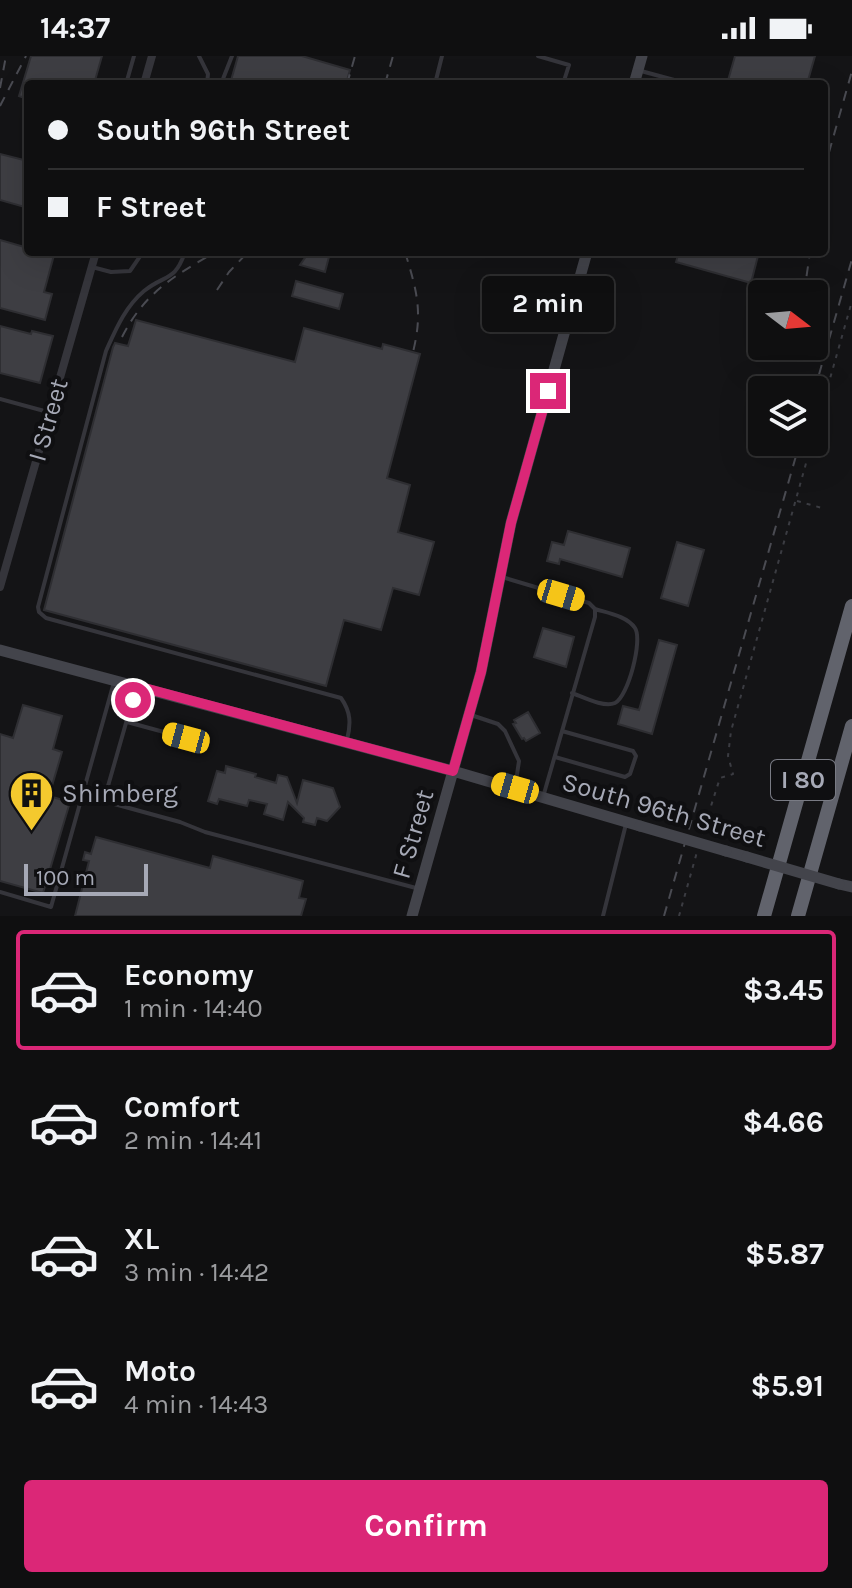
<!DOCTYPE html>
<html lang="en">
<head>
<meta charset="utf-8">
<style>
  body { margin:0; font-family:Karla,sans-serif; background:#181819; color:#f1f3f6; height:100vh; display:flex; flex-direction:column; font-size:30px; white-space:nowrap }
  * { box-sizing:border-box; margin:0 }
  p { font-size:26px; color:#9b9c9f }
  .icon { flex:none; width:44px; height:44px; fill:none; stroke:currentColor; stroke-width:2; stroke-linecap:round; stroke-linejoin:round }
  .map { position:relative; height:860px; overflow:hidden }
  .panel { display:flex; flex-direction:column; background:#0f0f10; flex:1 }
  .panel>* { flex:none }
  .guide { position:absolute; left:24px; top:24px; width:804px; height:176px; border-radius:8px; box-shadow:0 8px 32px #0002,0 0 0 2px #2f2f30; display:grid; align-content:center; height:176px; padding:0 24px; background:#0f0f10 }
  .needle { width:52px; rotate:106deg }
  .controls { position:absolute; left:748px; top:224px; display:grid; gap:16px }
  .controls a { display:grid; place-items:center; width:80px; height:80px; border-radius:8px; background:#0f0f10; box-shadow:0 8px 32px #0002,0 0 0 2px #2f2f30; font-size:40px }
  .scale { position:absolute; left:24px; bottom:20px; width:124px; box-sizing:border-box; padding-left:8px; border:4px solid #a6a9b6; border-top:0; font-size:22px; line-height:28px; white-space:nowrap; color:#a6a9b6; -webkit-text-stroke:6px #0f0f11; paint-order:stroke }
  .end { position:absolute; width:36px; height:36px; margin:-18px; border:10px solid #db2777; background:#fff; box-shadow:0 0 0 4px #fff }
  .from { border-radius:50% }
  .bubble { position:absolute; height:56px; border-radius:8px; background:#0f0f10; box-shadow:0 8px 32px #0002,0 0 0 2px #2f2f30; font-size:26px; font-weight:700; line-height:56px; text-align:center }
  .car { position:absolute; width:24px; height:48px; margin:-24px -12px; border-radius:10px; box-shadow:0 0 6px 2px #0007; background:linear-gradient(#f5c518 24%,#345 0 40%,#f5c518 0 76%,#345 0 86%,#f5c518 0) }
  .guide b { display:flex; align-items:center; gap:28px; height:76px; font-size:30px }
  .guide b+b { border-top:2px solid #2f2f30 }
  .guide i { width:20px; height:20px; background:#f1f3f6 }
  ul { padding:14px 0 0; list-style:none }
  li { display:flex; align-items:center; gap:24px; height:120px; margin:0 16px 12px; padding:0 8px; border:4px solid transparent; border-radius:8px }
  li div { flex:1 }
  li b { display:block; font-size:30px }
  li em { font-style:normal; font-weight:700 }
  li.selected { border-color:#db2777 }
  li>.icon { width:72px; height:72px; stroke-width:1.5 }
  .action { display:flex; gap:16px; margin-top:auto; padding:16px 24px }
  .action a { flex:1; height:92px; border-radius:8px; background:#db2777; color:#fff; font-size:32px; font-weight:700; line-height:92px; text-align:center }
  .status { display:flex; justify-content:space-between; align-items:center; height:56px; padding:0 40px; background:#0f0f10; direction:ltr }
  .status svg { height:22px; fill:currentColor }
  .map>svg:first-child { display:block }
</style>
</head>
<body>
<div class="status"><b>14:37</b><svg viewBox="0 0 49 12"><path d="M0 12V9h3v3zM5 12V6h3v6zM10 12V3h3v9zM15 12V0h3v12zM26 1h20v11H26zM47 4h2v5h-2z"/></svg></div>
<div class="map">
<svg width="852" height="860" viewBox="0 0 852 860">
  <rect width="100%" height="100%" fill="#141416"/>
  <!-- building -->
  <path fill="#3e3e43" stroke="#2e2e32" stroke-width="2" d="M31,0H102L94,28H28V43L19,40Z
    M238,0H302L350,14L346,28H230Z
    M735,0H815L807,28H727Z
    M0,98L28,105V152L0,144Z
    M0,184L28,192V196L54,199L44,236L52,238L45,264L0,252Z
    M309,196L330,197L325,216L300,209Z
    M679,196H759L751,227L676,206Z
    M296,225L343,238L339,253L292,240Z
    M136,264L295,306L304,272L382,293L383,288L420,298L387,422L410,429L398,476L434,486L419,539L393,532L381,574L344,564L326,630L44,554L113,291L115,287L128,290Z
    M0,270L31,278L32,275L53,280L40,327L0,317Z
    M568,475L630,492L622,521L560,503L559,508L547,505L552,486L564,489Z
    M677,486L704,494L688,550L661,542Z
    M543,572L574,581L566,611L534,601Z
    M659,584L677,589L652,678L618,668L623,650L639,654Z
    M23,649L62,660L53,693L62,696L49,740L70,746L43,837L0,825V678L13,682Z
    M528,656L540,677L526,685L524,682L522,683L513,668L516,667L514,664Z
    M226,710L256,718L255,721L276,727L278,719L287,721L297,747L303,724L333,732L340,751L327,765L317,762L315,769L303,766L304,762L288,746L283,764L264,758L267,748L249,744L247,750L219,743L217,748L208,745L217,715L225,717Z
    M96,781L210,812L213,800L303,825L299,842L306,843L301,860H75L89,805L83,804L85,796L91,798Z"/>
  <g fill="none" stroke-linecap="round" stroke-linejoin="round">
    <!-- path -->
    <path stroke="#3b3c42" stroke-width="2" stroke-dasharray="4 6" stroke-linecap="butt" d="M814,379L852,245
      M797,445L822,452
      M702,778L720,722L733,718L728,700L731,675L812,386
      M679,860L697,796"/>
    <!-- lane -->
    <path stroke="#35353b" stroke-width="4" d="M199,0L208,18L207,28
      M538,0L569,9L563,28
      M641,15L689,28
      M126,28L134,0
      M221,28L232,0
      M435,28L442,0
      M185,196C175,226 165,218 144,235C125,251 116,273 106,295L38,551L39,556L46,562L341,642C351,656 351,668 347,684
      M92,211L111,216L130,215L143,196
      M0,343L48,356
      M502,521L589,547L595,553V561L543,741
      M136,632L106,737L107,746L180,766L205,776L416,832
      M572,637C583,641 604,652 615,647C628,641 643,584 635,572C627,560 608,557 595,553
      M471,659L498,668L505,675L519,705L515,732
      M127,666L186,682
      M555,701L625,721L630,718L636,700L633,695L562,675
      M0,836L51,851L114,626
      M603,860L626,768"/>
    <!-- street -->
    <path stroke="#35353b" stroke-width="8" d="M144,28L152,0
      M0,531L96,196"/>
    <!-- secondary -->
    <path stroke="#43444b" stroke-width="11" d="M634,28L642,0
      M0,594L453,715L640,770
      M726,795L747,801
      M839,828L852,831
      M412,860L481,616L511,467L587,196"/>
    <!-- highway -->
    <path stroke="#61636c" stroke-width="14" d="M764,860L852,550
      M798,860L852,670"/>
    <!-- rail -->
    <path stroke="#4a4b52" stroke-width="2" stroke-dasharray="10 8" stroke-linecap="butt" d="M347,28L355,0
      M385,28L393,0
      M0,32L6,0
      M0,50L26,0
      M824,114L852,15
      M405,196C417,235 423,256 413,296
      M217,234L229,216L248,196
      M804,238L810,196
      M122,281C145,236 173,221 215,196
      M814,336L852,203
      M664,860L800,386"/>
    <!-- secondary-bridge -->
    <path stroke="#43444b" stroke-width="11" d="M640,770L726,795
      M747,801L839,828"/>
  </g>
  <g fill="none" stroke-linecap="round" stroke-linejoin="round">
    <!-- route -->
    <path stroke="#db2777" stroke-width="10" d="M133,644L137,630L453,715L481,616L511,467L548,335"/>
  </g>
  <!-- icons -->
  <defs>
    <symbol id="building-pin" viewBox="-11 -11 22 30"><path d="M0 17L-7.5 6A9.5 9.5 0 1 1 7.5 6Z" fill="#f4c92e" stroke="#0f0f11"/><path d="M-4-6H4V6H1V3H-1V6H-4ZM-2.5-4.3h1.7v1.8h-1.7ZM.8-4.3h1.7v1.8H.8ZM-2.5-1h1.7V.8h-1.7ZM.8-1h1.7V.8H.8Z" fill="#111"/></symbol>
  </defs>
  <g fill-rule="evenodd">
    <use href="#building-pin" x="6" y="712" width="51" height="69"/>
  </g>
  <g text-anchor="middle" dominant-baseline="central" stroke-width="8" stroke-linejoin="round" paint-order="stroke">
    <!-- shield labels -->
    <rect fill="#0f0f11" stroke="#797b84" stroke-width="2" x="771" y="704" width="64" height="40" rx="6"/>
    <g font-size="24" font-weight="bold" fill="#a6a9b6">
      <text x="803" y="724">I 80</text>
    </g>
    <!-- street labels -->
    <g font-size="26" fill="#a6a9b6" stroke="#0f0f11">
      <text transform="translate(48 364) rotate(-74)">I Street</text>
      <text transform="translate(664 754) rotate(16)">South 96th Street</text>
      <text transform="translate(413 778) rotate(-74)">F Street</text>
    </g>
    <!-- poi labels -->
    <g font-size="26" fill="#a6a9b6" stroke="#0f0f11" text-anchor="start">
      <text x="62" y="737">Shimberg</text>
    </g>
  </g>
</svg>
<div class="controls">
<a><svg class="needle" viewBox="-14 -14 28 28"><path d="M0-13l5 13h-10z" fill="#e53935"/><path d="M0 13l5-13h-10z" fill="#9b9c9f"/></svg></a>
<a><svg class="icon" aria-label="layers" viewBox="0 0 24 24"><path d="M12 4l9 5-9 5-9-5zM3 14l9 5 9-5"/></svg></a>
</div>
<div class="scale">100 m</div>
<i class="end from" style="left:133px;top:644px"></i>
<i class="end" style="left:548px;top:335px"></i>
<div class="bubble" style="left:482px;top:220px;width:132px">2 min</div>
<i class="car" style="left:561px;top:539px;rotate:107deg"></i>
<i class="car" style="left:186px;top:682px;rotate:285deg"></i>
<i class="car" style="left:515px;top:732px;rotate:286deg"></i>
<div class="guide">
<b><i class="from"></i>South 96th Street</b>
<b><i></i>F Street</b>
</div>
</div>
<section class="panel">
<ul>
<li class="selected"><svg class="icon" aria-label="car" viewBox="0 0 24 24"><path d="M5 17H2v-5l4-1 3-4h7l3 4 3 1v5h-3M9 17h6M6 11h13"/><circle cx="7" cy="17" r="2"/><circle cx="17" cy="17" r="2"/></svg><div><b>Economy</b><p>1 min · 14:40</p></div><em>$3.45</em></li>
<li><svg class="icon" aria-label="car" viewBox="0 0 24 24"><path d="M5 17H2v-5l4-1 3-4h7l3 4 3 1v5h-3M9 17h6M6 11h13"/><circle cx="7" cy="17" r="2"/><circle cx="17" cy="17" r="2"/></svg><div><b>Comfort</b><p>2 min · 14:41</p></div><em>$4.66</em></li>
<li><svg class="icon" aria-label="car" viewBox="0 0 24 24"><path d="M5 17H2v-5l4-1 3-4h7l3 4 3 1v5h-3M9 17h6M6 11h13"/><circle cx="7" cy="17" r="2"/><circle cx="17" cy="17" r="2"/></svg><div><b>XL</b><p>3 min · 14:42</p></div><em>$5.87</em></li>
<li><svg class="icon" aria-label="car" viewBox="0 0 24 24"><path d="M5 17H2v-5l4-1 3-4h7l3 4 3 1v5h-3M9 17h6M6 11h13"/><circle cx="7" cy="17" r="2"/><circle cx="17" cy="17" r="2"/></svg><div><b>Moto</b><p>4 min · 14:43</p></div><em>$5.91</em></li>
</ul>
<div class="action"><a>Confirm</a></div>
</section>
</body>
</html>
